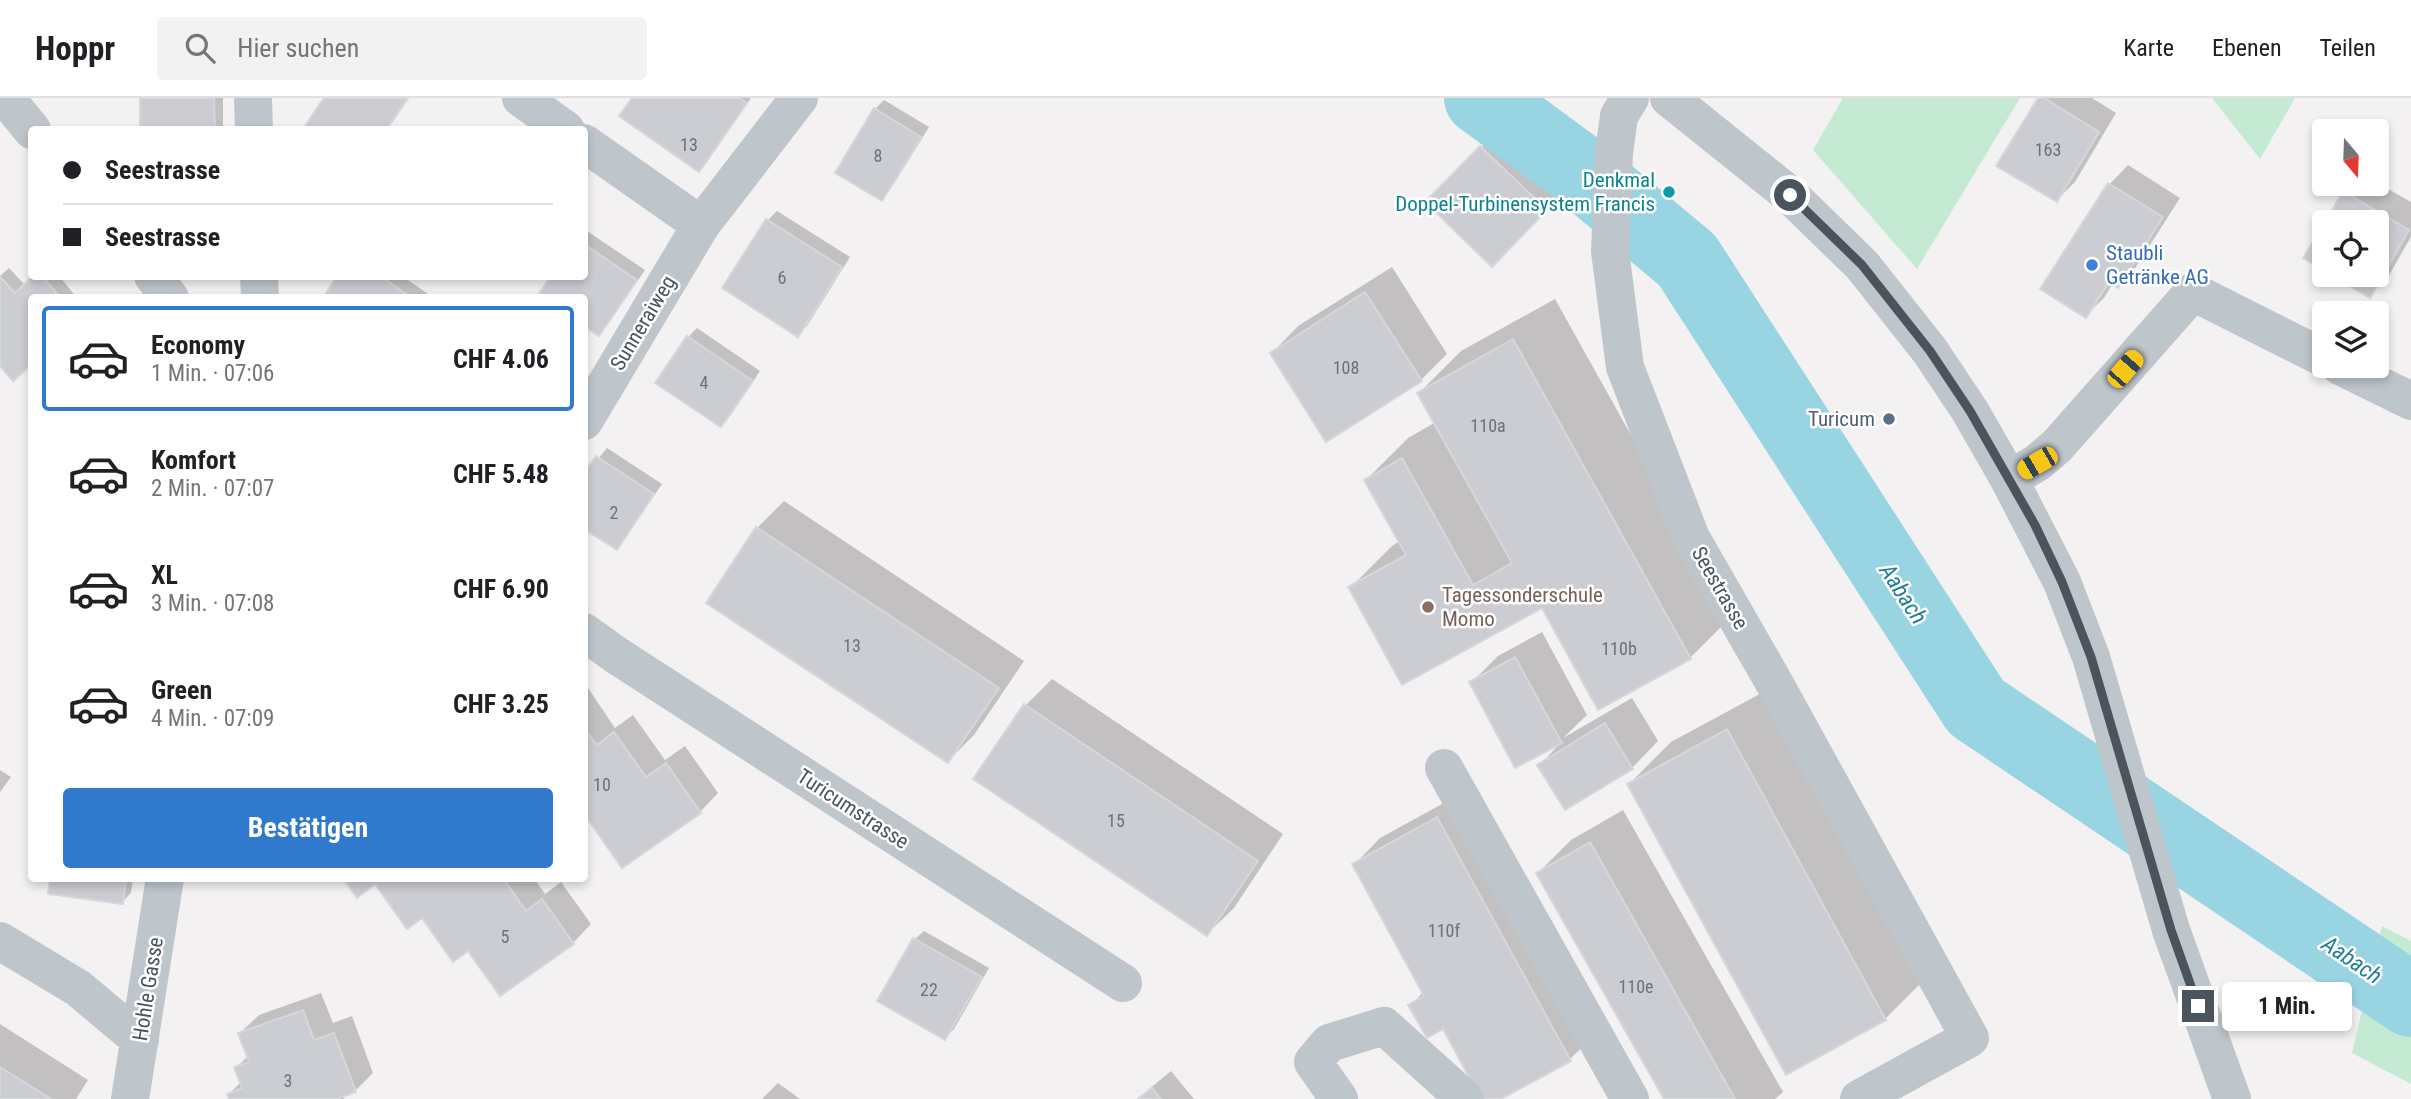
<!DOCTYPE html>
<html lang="de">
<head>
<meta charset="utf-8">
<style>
  body { margin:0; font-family:"Roboto Condensed",sans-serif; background:#f2f2f2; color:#202124; height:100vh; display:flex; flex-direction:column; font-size:26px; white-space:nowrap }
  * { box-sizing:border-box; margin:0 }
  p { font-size:23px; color:#757577 }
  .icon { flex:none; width:38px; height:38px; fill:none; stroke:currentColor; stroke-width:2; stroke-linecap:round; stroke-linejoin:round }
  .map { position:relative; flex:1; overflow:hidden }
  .details { position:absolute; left:28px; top:196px; width:560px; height:588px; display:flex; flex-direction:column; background:#fff; border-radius:7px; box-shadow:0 4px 10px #0003 }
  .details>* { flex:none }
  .top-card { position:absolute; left:28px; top:28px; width:560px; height:154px; border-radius:7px; box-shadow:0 4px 10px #0003; display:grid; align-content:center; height:154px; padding:0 35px; background:#fff }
  .needle { width:46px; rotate:161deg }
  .tools { position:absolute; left:2312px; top:21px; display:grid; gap:14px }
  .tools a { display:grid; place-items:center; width:77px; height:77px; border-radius:7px; background:#fff; box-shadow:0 4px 10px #0003; font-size:35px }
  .end { position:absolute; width:32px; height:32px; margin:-16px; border:9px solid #4b545c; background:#fff; box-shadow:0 0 0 4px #fff }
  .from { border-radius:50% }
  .bubble { position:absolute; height:49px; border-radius:7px; background:#fff; box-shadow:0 4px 10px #0003; font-size:23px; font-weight:700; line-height:49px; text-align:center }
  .car { position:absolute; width:21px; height:42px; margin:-21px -10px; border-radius:9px; box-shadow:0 0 5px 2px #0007; background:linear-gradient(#f5c518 24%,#345 0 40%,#f5c518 0 76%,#345 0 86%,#f5c518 0) }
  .top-card b { display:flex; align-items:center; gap:24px; height:66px; font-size:26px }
  .top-card b+b { border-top:2px solid #e0e0e0 }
  .top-card i { width:18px; height:18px; background:#202124 }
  ul { padding:12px 0 0; list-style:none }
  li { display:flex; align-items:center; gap:21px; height:105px; margin:0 14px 10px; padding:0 21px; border:4px solid transparent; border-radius:7px }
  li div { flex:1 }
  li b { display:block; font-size:26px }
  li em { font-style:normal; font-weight:700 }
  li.selected { border-color:#3079cd }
  li>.icon { width:63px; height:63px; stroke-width:1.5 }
  .action { display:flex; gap:14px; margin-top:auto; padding:14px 35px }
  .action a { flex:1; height:80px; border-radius:7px; background:#3079cd; color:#fff; font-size:28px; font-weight:700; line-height:80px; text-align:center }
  header { display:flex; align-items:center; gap:42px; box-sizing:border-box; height:98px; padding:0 35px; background:#fff; border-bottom:2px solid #e0e0e0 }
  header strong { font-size:33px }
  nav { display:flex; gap:38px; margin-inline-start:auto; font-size:24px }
  .search { width:490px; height:63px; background:#f2f2f2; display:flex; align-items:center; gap:18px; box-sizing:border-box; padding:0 24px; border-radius:7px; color:#757577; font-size:26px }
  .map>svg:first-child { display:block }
</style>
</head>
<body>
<header>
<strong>Hoppr</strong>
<div class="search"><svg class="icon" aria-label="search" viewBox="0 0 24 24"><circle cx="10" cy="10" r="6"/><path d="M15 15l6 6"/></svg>Hier suchen</div>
<nav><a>Karte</a><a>Ebenen</a><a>Teilen</a></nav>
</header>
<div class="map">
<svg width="2411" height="1001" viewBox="0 0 2411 1001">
  <rect width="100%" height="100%" fill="#f3f1f1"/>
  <!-- green -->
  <path fill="#c5ead3" d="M1843,0H2020L1917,171L1813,52Z
    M2212,0H2295L2260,61Z
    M2382,828L2411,843V986L2352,955Z"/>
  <!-- shadow -->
  <path fill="#0003" d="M141,0H223V32H142Z
    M327,0H409L387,32H313Z
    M634,0H751L708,62L699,71Z
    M2040,0H2092L2116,15L2075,84L2057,102Z
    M884,2L929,29L890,92L881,101L875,11Z
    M1508,23L1572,85L1492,166L1427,104Z
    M2128,67L2180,100L2136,169L2117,188L2113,185L2104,200L2085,218L2043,191L2110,86Z
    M2376,84L2411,104V139L2388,179L2369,197L2334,177H2376V124H2327L2345,94L2353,86H2376Z
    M777,113L850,159L807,228L798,236L724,190L768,122Z
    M587,133L645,172L608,226L599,235L584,200V136Z
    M1392,169L1447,256L1421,282L1272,255L1298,228Z
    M9,170L25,187L34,178H59L77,200H32L0,266V178Z
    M339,178H402L434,200H325Z
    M1555,201L1732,518L1690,560L1542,507L1350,490L1392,448L1400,443L1366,382L1408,340L1436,324L1419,295L1461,253Z
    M697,230L760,273L730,318L721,327L688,239Z
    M607,350L662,386L625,441L616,450L584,378Z
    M784,403L1024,563L974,637L948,663L708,504L757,430Z
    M1542,534L1587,617L1563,640L1632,600L1658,643L1632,670L1540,667L1563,642L1516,667L1471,585L1498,558Z
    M1052,581L1283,736L1234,810L1207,836L976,681L1026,607Z
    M586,587L615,630L633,617L665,662L685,648L718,695L700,714L590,721L584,725Z
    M1769,591L1927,879L1885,921L1629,686L1671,644Z
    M0,672L11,679L0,694Z
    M1464,694L1597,935L1570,961L1497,1001L1443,929L1411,907L1424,893L1354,767L1380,740Z
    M1623,712L1783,994L1775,1001H1666L1538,775L1571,742Z
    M52,780H133L131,795L122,804Z
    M345,780H534L545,796L561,784L591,826L573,845L468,850L375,784Z
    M924,833L989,870L954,931L945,940L915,841Z
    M321,895L333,925L352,918L373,975L355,993L342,997L344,1001H231L229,996L241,984L236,970L248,958L240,935L259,917Z
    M0,926L88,982L76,1001H0Z
    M1171,973L1194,1001H1137Z
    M778,985L800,1001H762Z"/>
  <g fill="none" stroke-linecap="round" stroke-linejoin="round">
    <!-- river -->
    <path stroke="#98d4e2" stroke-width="74" d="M1481,0L1579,72L1687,162L1976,609L2411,902"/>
  </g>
  <!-- building -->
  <path fill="#cbcdd2" stroke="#d5d7db" stroke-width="2" d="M140,0H214L215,32H140Z
    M324,0H408L386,32H310L305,28Z
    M632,0H739L747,5L699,74L619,18Z
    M2038,0H2044L2099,34L2057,104L1996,68Z
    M874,10L921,39L882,103L835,75Z
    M1480,48L1547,112L1492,169L1425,104Z
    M2108,85L2163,119L2118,190L2109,184L2086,220L2040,191Z
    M2343,93L2409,132L2370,200L2331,177H2376V124H2325Z
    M766,121L842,169L798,239L722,190Z
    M2324,125V173L2303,160Z
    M584,146L637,182L599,238L584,228V200H543L538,197L551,178H584Z
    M33,178H42L61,200H32V266L13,283L0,268V179L15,195Z
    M337,178H380L412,200H323Z
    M1365,194L1422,283L1326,344L1270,255Z
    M687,238L753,283L721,329L655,285Z
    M1513,241L1691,561L1598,612L1542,510L1402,587L1348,489L1406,457L1364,382L1402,360L1473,487L1512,465L1417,295Z
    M596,358L654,396L617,452L584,431V375Z
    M756,429L999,590L948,665L706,505Z
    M1515,559L1562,645L1515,670L1469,584Z
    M1024,606L1258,763L1207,838L973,681Z
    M1605,625L1633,671L1565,712L1537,667Z
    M584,630L597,647L614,634L646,679L666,665L701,715L622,770L589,723L584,727Z
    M1727,631L1886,922L1786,977L1627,686Z
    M1437,719L1571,963L1501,1001H1481L1443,931L1427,940L1408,907L1424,898L1352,766Z
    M1590,744L1735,1001H1664L1536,775Z
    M50,780H126L123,806L48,796Z
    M343,780H503L526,813L542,801L574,846L500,898L468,853L453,864L422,820L407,831L375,786L357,800Z
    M913,840L982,879L945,942L877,903Z
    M303,912L314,942L334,935L356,994L337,1001H229L227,996L242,990L234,969L249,964L238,935Z
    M0,969L51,1001H0Z
    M1152,990L1161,1001H1138Z"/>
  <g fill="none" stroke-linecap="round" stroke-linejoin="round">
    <!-- minor -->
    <path stroke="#bec5cb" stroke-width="38" d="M6,0L32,32
      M253,0L254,32
      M521,0L566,32
      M1630,0L1619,18L1614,55L1610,153L1625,269L1691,440L1772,581L1970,940L1859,1001
      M1669,0L1790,97L1862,167L1930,253L1970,313L2009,381L2062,484L2091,559L2171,832L2232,1001
      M584,45L701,127
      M153,178L170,200
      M259,178L260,200
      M2340,268L2411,303
      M584,323L701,127L799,0
      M2009,381L2037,365L2057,348L2193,194L2324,260
      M584,534L616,557L1123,885
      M1444,670L1630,1001
      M0,843L78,890L140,942
      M130,1001L165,780
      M1339,1001L1313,964L1329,945L1384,928L1465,1001"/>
  </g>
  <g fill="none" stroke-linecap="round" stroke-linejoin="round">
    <!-- route -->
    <path stroke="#4b545c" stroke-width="9" d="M1790,97L1862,167L1930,253L1970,313L2035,427L2062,484L2091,559L2171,832L2198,908"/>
  </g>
  <!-- markers -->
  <circle fill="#0f9aa8" stroke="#fff" stroke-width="2.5" cx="1669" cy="94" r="7"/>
  <circle fill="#3f7fe0" stroke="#fff" stroke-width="2.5" cx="2092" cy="167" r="7"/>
  <circle fill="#5c6f8a" stroke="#fff" stroke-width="2.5" cx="1889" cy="321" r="7"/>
  <circle fill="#8d6e63" stroke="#fff" stroke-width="2.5" cx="1428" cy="509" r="7"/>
  <g text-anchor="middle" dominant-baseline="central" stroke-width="5" stroke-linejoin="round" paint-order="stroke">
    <!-- number labels -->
    <g font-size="18" fill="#6b727a">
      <text x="689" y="46">13</text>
      <text x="2048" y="51">163</text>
      <text x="878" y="57">8</text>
      <text x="782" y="179">6</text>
      <text x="1346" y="269">108</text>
      <text x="704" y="284">4</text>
      <text x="1488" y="327">110a</text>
      <text x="614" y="414">2</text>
      <text x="852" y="547">13</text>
      <text x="1619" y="550">110b</text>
      <text x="602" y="686">10</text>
      <text x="1116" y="722">15</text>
      <text x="1444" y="832">110f</text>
      <text x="505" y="838">5</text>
      <text x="1636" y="888">110e</text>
      <text x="929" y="891">22</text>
      <text x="288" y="982">3</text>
    </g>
    <!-- culture labels -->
    <g font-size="21" fill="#0d838f" stroke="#fff" text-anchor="end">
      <text x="1655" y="82">Denkmal<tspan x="1655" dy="24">Doppel-Turbinensystem Francis</tspan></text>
    </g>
    <!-- shop labels -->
    <g font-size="21" fill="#366cbe" stroke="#fff" text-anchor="start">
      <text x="2106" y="155">Staubli<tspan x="2106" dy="24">Getränke AG</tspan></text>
    </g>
    <!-- street labels -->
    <g font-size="21" fill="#4b545c" stroke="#fff">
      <text transform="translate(643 225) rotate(-59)">Sunneraiweg</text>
      <text transform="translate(1720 490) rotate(60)">Seestrasse</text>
      <text transform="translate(853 711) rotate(33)">Turicumstrasse</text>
      <text transform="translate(148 891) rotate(-81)">Hohle Gasse</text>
    </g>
    <!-- service labels -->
    <g font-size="21" fill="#4e5e75" stroke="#fff" text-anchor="end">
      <text x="1875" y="321">Turicum</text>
    </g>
    <!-- education labels -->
    <g font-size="21" fill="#785e54" stroke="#fff" text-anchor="start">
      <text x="1442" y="497">Tagessonderschule<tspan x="1442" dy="24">Momo</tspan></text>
    </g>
    <!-- water labels -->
    <g font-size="23" font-style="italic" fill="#1e7e94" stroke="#fff">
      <text transform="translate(1903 496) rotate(57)">Aabach</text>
      <text transform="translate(2352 862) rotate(34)">Aabach</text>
    </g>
  </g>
</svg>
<div class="tools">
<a><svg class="needle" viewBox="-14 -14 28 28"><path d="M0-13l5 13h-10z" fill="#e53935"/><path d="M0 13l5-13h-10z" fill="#757577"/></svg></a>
<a><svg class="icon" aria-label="locate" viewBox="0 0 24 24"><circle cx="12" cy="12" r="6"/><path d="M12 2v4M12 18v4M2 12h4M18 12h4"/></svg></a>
<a><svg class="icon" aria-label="layers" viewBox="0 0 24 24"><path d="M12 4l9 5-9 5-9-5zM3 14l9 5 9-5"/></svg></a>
</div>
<i class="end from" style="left:1790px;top:97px"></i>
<i class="end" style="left:2198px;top:908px"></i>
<div class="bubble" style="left:2222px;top:884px;width:130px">1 Min.</div>
<i class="car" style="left:2125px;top:271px;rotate:41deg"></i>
<i class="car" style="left:2037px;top:365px;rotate:240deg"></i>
<div class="top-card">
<b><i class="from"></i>Seestrasse</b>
<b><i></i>Seestrasse</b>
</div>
<section class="details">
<ul>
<li class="selected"><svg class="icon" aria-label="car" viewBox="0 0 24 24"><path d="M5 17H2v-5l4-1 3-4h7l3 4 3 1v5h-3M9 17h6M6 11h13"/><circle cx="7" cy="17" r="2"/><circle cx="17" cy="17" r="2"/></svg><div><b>Economy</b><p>1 Min. · 07:06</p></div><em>CHF 4.06</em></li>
<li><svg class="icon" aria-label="car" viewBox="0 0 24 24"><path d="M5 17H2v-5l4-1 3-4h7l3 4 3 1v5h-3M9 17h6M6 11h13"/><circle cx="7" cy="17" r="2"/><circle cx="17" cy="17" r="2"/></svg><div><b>Komfort</b><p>2 Min. · 07:07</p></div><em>CHF 5.48</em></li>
<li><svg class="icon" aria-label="car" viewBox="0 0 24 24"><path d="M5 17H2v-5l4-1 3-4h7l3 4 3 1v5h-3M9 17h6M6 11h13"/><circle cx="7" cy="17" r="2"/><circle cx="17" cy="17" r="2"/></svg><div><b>XL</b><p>3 Min. · 07:08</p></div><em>CHF 6.90</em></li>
<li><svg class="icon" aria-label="car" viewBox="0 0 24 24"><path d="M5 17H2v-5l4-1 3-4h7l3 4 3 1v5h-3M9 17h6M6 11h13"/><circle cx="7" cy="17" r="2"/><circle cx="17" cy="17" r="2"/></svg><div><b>Green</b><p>4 Min. · 07:09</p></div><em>CHF 3.25</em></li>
</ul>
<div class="action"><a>Bestätigen</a></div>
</section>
</div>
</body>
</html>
